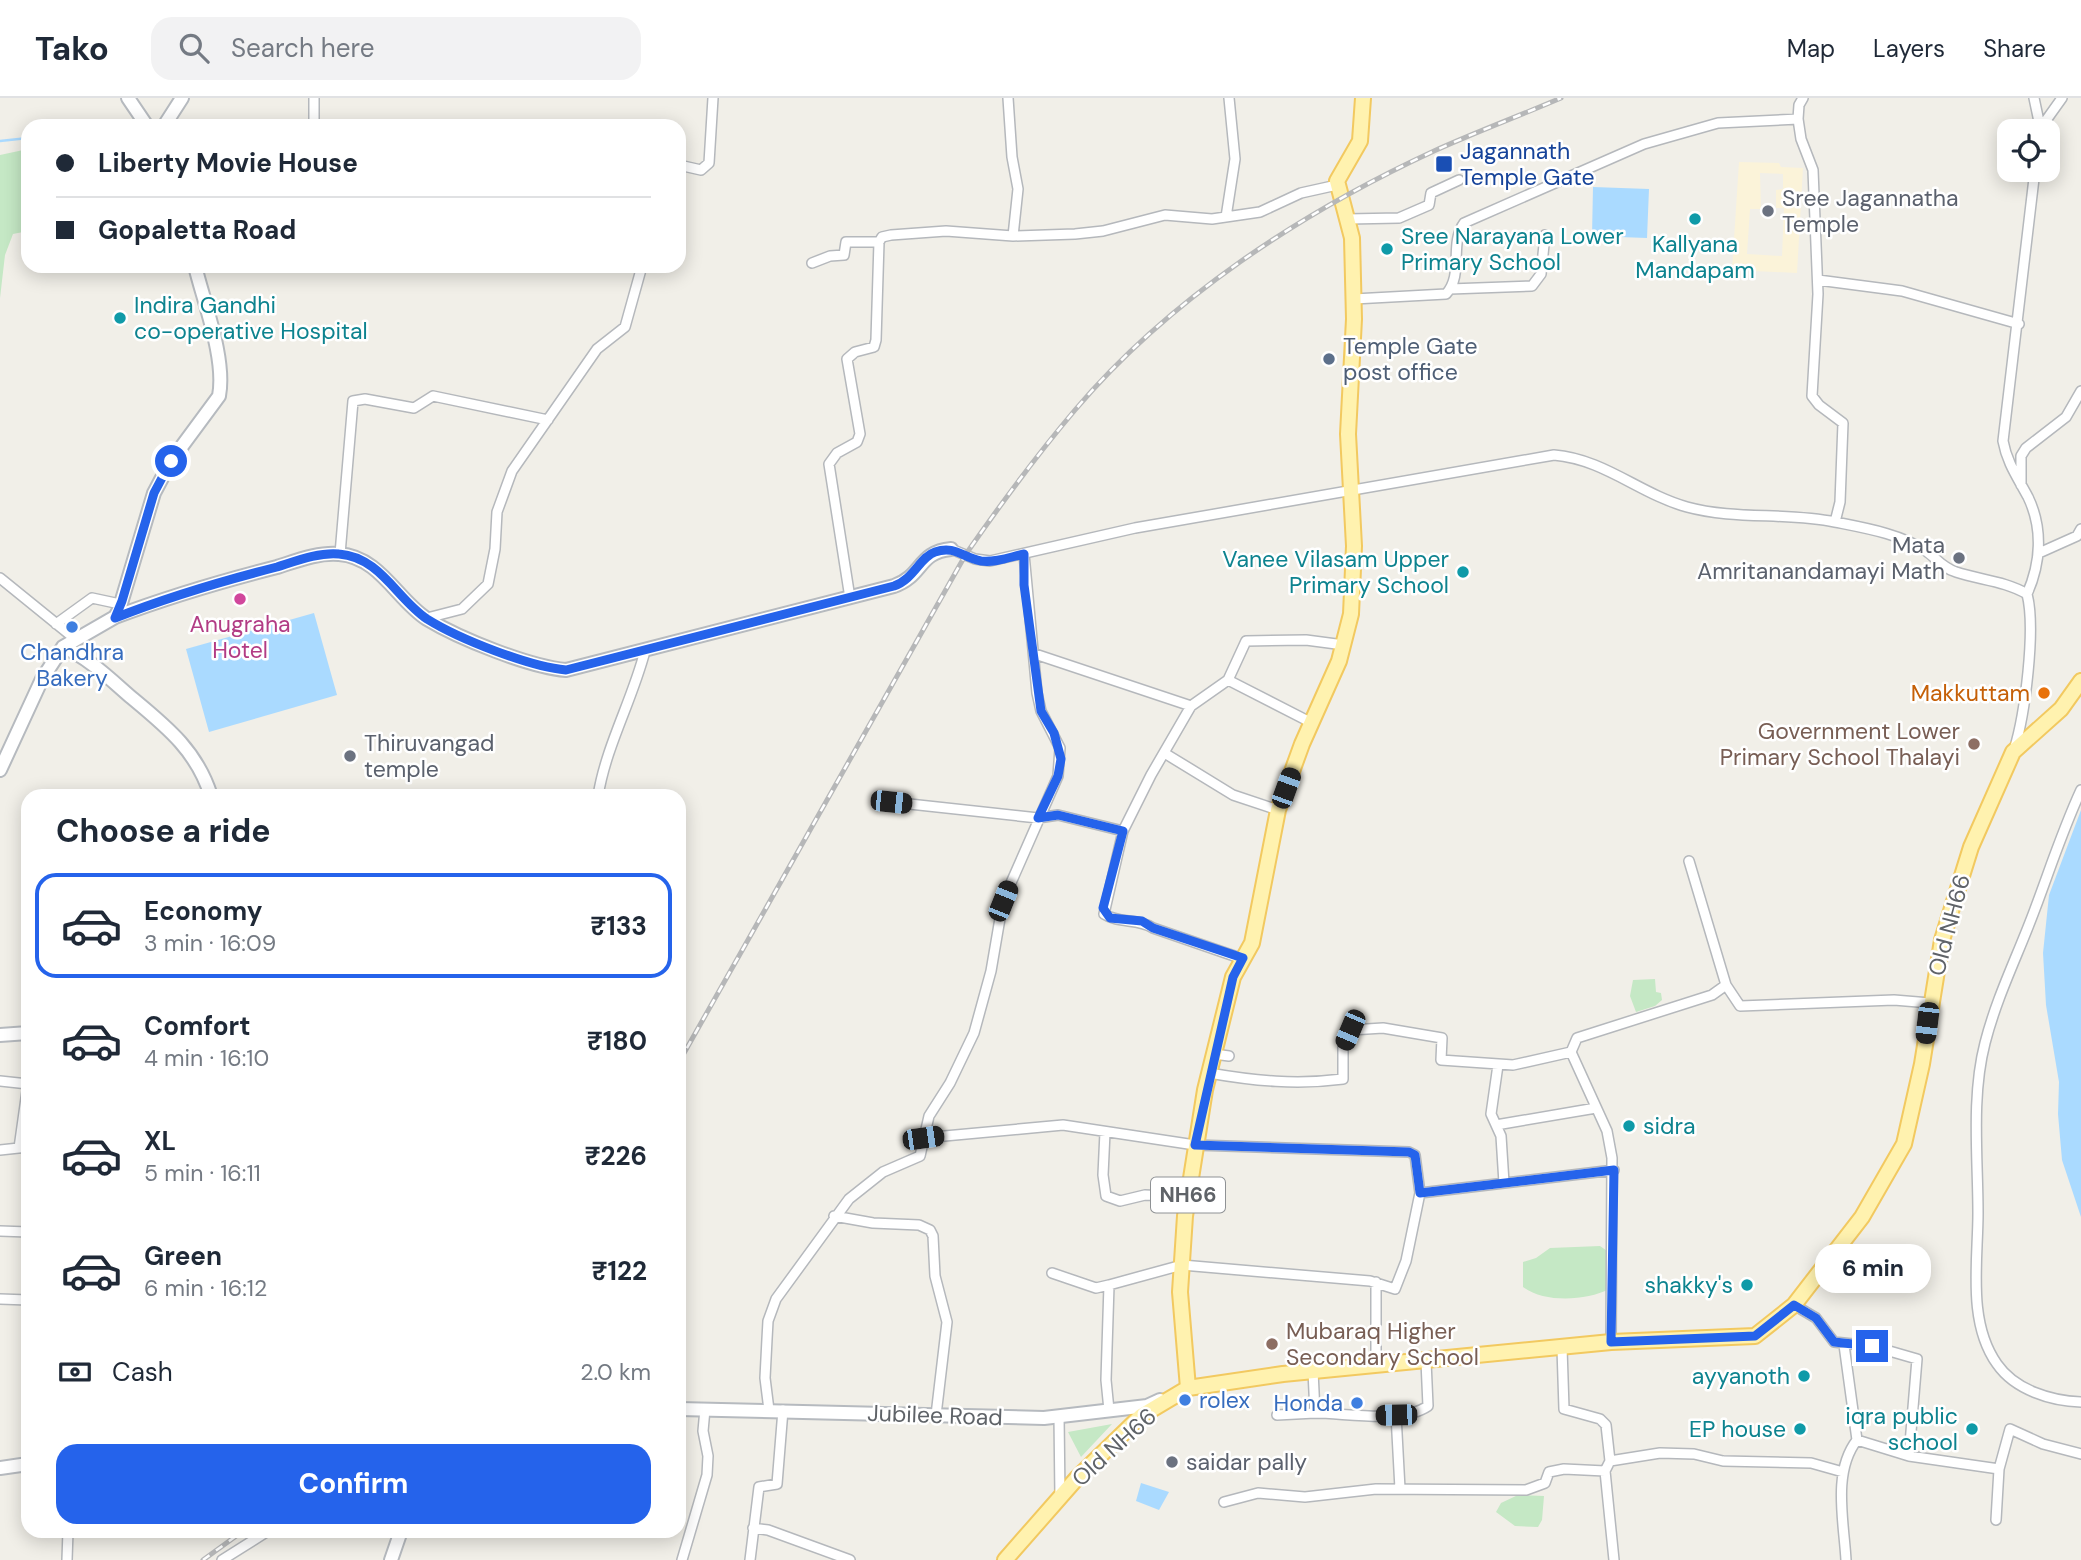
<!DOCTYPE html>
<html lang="en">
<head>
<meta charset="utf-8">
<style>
  body { margin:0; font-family:"DM Sans",sans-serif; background:#f2f2f3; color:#1f2937; height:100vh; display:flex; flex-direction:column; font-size:26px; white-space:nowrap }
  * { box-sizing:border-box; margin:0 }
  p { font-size:23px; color:#747a83 }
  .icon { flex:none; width:38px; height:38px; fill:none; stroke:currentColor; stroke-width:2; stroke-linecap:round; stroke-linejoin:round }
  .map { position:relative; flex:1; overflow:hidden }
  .panel { position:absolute; left:21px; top:691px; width:665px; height:749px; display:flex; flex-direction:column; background:#fff; border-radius:21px; box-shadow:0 4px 18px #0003 }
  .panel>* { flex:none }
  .top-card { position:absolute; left:21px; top:21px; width:665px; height:154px; border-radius:21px; box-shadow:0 4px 18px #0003; display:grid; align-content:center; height:154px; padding:0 35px; background:#fff }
  .fabs { position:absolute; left:1997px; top:21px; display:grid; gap:14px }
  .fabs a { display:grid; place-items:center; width:63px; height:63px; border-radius:14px; background:#fff; box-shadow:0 4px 18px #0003; font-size:35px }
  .end { position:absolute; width:32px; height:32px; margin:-16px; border:9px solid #2563eb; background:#fff; box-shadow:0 0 0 4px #fff }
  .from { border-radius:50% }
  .bubble { position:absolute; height:49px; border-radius:21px; background:#fff; box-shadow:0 4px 18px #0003; font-size:23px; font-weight:700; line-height:49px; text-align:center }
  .car { position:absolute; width:21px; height:42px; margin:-21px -10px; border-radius:9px; box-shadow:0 0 5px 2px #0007; background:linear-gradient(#222 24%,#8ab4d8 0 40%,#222 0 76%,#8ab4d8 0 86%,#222 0) }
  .top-card b { display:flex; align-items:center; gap:24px; height:66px; font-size:26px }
  .top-card b+b { border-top:2px solid #e0e1e3 }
  .top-card i { width:18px; height:18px; background:#1f2937 }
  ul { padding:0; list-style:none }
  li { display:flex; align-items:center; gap:21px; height:105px; margin:0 14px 10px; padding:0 21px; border:4px solid transparent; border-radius:21px }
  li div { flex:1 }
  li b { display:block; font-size:26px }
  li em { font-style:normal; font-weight:700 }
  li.current { border-color:#2563eb }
  li>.icon { width:63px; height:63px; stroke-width:1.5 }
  h2 { padding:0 35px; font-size:32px; line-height:84px }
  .pay { display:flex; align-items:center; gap:18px; height:77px; padding:0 35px; font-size:26px }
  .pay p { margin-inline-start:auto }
  .button { display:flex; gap:14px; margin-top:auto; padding:14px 35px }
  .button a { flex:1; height:80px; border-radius:21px; background:#2563eb; color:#fff; font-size:28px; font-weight:700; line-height:80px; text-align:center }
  header { display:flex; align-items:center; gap:42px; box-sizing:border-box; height:98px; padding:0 35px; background:#fff; border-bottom:2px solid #e0e1e3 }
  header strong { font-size:33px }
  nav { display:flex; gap:38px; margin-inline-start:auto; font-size:24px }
  .search { width:490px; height:63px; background:#f2f2f3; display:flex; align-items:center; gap:18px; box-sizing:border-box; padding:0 24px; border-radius:21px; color:#747a83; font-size:26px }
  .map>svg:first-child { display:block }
</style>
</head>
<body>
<header>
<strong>Tako</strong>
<div class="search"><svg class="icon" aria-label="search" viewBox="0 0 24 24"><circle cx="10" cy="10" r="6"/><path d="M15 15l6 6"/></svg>Search here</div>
<nav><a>Map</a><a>Layers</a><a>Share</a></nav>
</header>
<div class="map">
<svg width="2081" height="1462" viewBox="0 0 2081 1462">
  <rect width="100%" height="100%" fill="#f1efe8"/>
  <!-- green -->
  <path fill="#c5e8c5" d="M28,51V133L13,136L5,157L0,200V57Z
    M1655,881L1656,894L1661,895L1662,902L1655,908L1636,914L1630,898L1633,882Z
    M1600,1148L1610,1155L1609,1191C1586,1203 1544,1205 1523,1189V1164L1536,1160L1550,1150Z
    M1112,1326L1081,1359L1068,1334Z
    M1518,1397L1544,1398L1542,1422L1538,1429L1515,1428L1496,1414L1501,1405Z"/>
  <!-- sand -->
  <path fill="#fbf3d9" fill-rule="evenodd" d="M1739,64L1779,65L1781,69L1803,70L1797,175L1732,172ZM1760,75L1783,76V91L1776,92V110H1784L1782,158L1747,156L1750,111H1761Z"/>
  <!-- water -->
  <path fill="#aadaff" d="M1593,89L1649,91L1647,140L1592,138Z
    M314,515L337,597L209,634L186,551Z
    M2081,712V1119L2062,1062L2058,1016L2059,984L2046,907L2043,855L2049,797Z
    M1141,1385L1169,1394L1159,1412L1136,1403Z"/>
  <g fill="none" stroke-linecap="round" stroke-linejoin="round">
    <!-- stream -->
    <path stroke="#aadaff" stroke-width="2.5" d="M0,43L28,40"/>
    <defs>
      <path id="street" d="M314,0V28
        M1008,0L1012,59L1018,91L1013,138
        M2034,0L2041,33
        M1798,21L1801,41L1813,72L1818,196L1812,298L1819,307L1843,325L1840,404L1835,424
        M2042,28L2062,0
        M679,67L701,72L709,65L713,0
        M1226,119L1235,61L1229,0
        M1348,121L1399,120L1429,107L1431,95L1459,82
        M812,165L830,158L844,157L846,144H879L882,139L891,137L946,133L1013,138L1075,136L1103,133L1165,117L1212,121L1260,114L1301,95L1337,87
        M1818,182L1902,193L2019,226
        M1450,191L1532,188L1541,176L1545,137
        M1354,201L1446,196C1464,177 1449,146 1464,125L1644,46L1718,25L1798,21L1799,7L1803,0
        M2021,387V358L2026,350L2066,319L2081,293
        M951,451L975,461L990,463L1135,430L1554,357C1604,361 1640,396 1687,409C1735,422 1786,414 1835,424C1865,430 1901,436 1926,453C1937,461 1943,470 1956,474C1980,482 2005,483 2027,496C2036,531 2025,617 2014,652
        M2039,455L2077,438L2081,431
        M340,456L353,303L365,301L414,310L433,298L548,322
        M0,480L74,540
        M2027,496C2041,465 2043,430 2028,399C2018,380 2007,365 2003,343L2035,72
        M850,500L829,366L837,355L857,344L860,336L847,261L855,254L874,249L876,242L879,144
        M427,520L462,511L488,486L495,451L497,414L512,373L597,251L625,229L642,168
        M56,526L92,500L120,506
        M1035,556L1191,608
        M1228,582L1312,625
        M1166,656L1233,697L1278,712
        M2081,692C2063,731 2050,771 2035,811C2018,857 1997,898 1985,945C1971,999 1978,1060 1978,1115C1978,1163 1967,1224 1997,1266C2015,1292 2051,1303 2081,1304
        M598,698C606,648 632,603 645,553
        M891,704L1038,720L1058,717L1123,733
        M1243,861L1153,830C1138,820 1119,826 1104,816L1123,733L1151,677L1191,608L1228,582L1246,543L1306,542L1344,547
        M1726,887L1740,908L1894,902L1930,905
        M1214,956L1229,958
        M1498,967L1491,1016L1501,1038L1504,1085
        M1209,975C1255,983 1297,987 1343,981V949L1351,932L1383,930L1442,940L1441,962L1513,967L1571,954
        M0,983L28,986L19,1050
        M1496,1027L1596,1010
        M1105,1034L1103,1077L1106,1098L1120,1103L1145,1097L1188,1099
        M923,1040L1063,1027L1195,1047L1409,1054L1415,1057L1420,1095
        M0,1052L28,1049
        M834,1118L873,1125L919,1127L930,1132L933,1138L935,1178L947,1224L936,1317
        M0,1133L28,1134
        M1052,1175L1096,1190L1109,1187
        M1376,1184V1267
        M0,1201L28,1202
        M1794,1207L1816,1220L1834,1244L1872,1248L1917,1261L1909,1358
        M1611,1244L1612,1060L1607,1033L1571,954L1577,940L1712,897L1726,887L1689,763
        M1844,1247L1857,1342
        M1313,1273L1315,1315C1346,1315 1402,1326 1428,1308L1426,1263
        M769,1312L765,1280L767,1241L768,1223L776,1201L849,1101L883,1074L920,1058L929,1018L950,985L974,935L991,873L1003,803L1058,678L1060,650L1041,613L1037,595L1024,456
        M1109,1312L1106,1282L1109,1187L1182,1167L1370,1183L1395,1191L1406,1163L1420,1095L1614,1072
        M1277,1317L1315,1315
        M1396,1317L1400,1391
        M1059,1318L1060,1400
        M1857,1342L1909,1358L1999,1371L2010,1331L2043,1346L2081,1356
        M1610,1363L1660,1355L1694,1356L1723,1363L1811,1365L1843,1374
        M1605,1373L1614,1462
        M1224,1404L1258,1395L1305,1399L1376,1391L1526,1392L1545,1385L1549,1374L1564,1371L1605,1373L1610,1363L1606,1327L1600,1321L1564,1311L1562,1250
        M1996,1422L1999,1371
        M753,1430L768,1432L850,1462
        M67,1462L68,1433
        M222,1462L268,1433
        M682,1462L707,1377L708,1358L703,1333L705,1311
        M750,1462L759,1389L777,1386L783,1312
        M1846,1462C1844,1424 1832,1374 1857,1342"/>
      <path id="secondary" d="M128,0L147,28
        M164,28L182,0
        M115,519C168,499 222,483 277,469C296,463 319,454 339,456C380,459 397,502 427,521C460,541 530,569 566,572L894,488C923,478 918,454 951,451
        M63,549C89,560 110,581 132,600C167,629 197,653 211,698
        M0,672L42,581L63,549L115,519L119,512L154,395L171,363L219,298C226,261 204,205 195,168
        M0,937L28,935
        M679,1311L1044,1320L1147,1308L1160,1302
        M0,1370L28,1366
        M391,1462L401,1433"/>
      <path id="primary" d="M1188,1290L1180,1194L1185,1118L1205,992L1233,879L1252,845L1278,712L1302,646L1339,563L1351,516L1354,448L1348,336L1354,221L1352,140L1337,83L1360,43L1363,0
        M1005,1462L1077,1380L1141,1318L1188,1290L1283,1276L1611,1244L1755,1238L1794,1207L1862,1119L1904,1046L1922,966L1942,842L1971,749L2013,654L2061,611L2081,583"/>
    </defs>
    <!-- street casing -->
    <use href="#street" stroke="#b5b8bc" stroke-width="12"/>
    <!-- secondary casing -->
    <use href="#secondary" stroke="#b6babf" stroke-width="16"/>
    <!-- primary casing -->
    <use href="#primary" stroke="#f2c960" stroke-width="18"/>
    <!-- street -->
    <use href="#street" stroke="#fff" stroke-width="9"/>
    <!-- secondary -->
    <use href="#secondary" stroke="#fff" stroke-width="12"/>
    <!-- primary -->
    <use href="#primary" stroke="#fff2af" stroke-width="14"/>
    <defs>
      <path id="rail" d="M679,964L966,456C1000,407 1036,358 1075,312C1169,201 1302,114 1434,53C1476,34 1519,18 1561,0
        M203,1462L243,1433"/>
    </defs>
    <!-- rail casing -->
    <use href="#rail" stroke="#b6b7b8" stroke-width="5"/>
    <!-- rail -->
    <use href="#rail" stroke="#fff" stroke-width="2.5" stroke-dasharray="8" stroke-linecap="butt"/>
  </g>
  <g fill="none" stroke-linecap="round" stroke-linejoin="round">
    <!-- route -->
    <path stroke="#2563eb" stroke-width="9" d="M171,363L154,395L122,503L115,520C168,499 222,483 277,469C296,463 319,454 339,456C380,459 397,501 427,521C459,541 530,569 566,572L894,488C914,481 920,459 935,454C955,447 963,460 981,463C995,465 1010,459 1024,456V487L1041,613L1054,635L1061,661L1058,678L1038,720L1058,717L1123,733L1103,810L1110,820L1142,823L1153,830L1243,860L1233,879L1195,1047L1409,1054L1415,1057L1420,1095L1614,1072L1611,1244L1755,1238L1794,1207L1816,1220L1834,1244L1872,1248"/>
  </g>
  <!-- markers -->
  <rect fill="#1a4fb4" stroke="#fff" stroke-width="2.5" x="1435" y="57" width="18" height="18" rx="3.5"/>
  <g fill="#6b7280" stroke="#fff" stroke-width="2.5">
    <circle cx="1768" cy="113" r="7"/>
    <circle cx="1959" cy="460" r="7"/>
    <circle cx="350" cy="658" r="7"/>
    <circle cx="1172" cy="1364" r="7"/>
  </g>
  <g fill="#0f9aa8" stroke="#fff" stroke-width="2.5">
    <circle cx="1695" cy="121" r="7"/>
    <circle cx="1387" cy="151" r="7"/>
    <circle cx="120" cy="220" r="7"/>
    <circle cx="1463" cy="474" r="7"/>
    <circle cx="1629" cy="1028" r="7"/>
    <circle cx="1747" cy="1187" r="7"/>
    <circle cx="1804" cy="1278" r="7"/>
    <circle cx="1800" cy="1331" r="7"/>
    <circle cx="1972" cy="1331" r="7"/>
  </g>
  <circle fill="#5c6f8a" stroke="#fff" stroke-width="2.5" cx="1329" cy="261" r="7"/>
  <circle fill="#d1479c" stroke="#fff" stroke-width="2.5" cx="240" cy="501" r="7"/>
  <g fill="#3f7fe0" stroke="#fff" stroke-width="2.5">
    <circle cx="72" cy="529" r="7"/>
    <circle cx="1185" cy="1302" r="7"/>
    <circle cx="1357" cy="1305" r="7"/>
  </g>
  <circle fill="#e8710a" stroke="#fff" stroke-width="2.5" cx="2044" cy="595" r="7"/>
  <g fill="#8d6e63" stroke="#fff" stroke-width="2.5">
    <circle cx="1974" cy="646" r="7"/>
    <circle cx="1272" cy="1246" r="7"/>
  </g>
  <g text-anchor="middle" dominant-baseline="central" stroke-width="5" stroke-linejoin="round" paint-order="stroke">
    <!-- shield labels -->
    <rect fill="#fff" stroke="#8f9295" stroke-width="2" x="1151" y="1079.5" width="74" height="35" rx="5"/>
    <g font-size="21" font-weight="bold" fill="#5f6368">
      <text x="1188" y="1097">NH66</text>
    </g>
    <!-- transit labels -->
    <g font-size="23" fill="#164399" stroke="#fff" text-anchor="start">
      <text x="1460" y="53">Jagannath<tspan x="1460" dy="26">Temple Gate</tspan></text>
    </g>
    <!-- worship labels -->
    <g font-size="23" fill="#5b616d" stroke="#fff" text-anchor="start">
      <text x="1782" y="100">Sree Jagannatha<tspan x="1782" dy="26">Temple</tspan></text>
      <text x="1945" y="447" text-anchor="end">Mata<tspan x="1945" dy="26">Amritanandamayi Math</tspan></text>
      <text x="364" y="645">Thiruvangad<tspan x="364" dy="26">temple</tspan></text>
      <text x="1186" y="1364">saidar pally</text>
    </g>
    <!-- culture labels -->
    <g font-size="23" fill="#0d838f" stroke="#fff" text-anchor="end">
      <text x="1401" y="138" text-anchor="start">Sree Narayana Lower<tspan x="1401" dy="26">Primary School</tspan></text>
      <text x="1695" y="146" text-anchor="middle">Kallyana<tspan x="1695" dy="26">Mandapam</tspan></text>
      <text x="134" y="207" text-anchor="start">Indira Gandhi<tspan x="134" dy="26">co-operative Hospital</tspan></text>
      <text x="1449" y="461">Vanee Vilasam Upper<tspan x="1449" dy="26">Primary School</tspan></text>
      <text x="1643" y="1028" text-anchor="start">sidra</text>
      <text x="1733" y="1187">shakky's</text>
      <text x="1790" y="1278">ayyanoth</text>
      <text x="1958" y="1318">iqra public<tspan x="1958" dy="26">school</tspan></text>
      <text x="1786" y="1331">EP house</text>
    </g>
    <!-- service labels -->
    <g font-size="23" fill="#4e5e75" stroke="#fff" text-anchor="start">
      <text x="1343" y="248">Temple Gate<tspan x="1343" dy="26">post office</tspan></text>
    </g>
    <!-- hotel labels -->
    <g font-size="23" fill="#b23c85" stroke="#fff">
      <text x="240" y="526">Anugraha<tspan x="240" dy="26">Hotel</tspan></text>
    </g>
    <!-- shop labels -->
    <g font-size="23" fill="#366cbe" stroke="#fff">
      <text x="72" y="554">Chandhra<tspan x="72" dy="26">Bakery</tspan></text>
      <text x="1199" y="1302" text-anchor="start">rolex</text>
      <text x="1343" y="1305" text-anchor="end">Honda</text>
    </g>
    <!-- food labels -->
    <g font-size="23" fill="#c56008" stroke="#fff" text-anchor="end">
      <text x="2030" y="595">Makkuttam</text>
    </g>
    <!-- education labels -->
    <g font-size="23" fill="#785e54" stroke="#fff" text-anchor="end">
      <text x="1960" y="633">Government Lower<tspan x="1960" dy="26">Primary School Thalayi</tspan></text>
      <text x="1286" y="1233" text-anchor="start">Mubaraq Higher<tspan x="1286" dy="26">Secondary School</tspan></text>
    </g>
    <!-- street labels -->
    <g font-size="23" fill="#5f6368" stroke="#fff">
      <text transform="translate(1949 827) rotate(-75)">Old NH66</text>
      <text transform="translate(935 1317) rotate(2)">Jubilee Road</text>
      <text transform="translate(1114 1349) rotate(-42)">Old NH66</text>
    </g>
  </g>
</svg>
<div class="fabs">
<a><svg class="icon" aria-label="locate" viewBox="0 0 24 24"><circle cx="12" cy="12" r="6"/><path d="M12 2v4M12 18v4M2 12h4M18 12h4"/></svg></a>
</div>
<i class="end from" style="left:171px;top:363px"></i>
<i class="end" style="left:1872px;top:1248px"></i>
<div class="bubble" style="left:1815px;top:1146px;width:116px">6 min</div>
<i class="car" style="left:1286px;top:690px;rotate:20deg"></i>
<i class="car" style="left:891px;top:704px;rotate:96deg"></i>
<i class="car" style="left:1003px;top:803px;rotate:22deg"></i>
<i class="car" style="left:1927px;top:925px;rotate:187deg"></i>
<i class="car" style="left:1350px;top:932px;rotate:203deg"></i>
<i class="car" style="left:923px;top:1040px;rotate:82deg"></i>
<i class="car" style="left:1396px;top:1317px;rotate:269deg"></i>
<div class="top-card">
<b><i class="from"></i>Liberty Movie House</b>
<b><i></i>Gopaletta Road</b>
</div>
<section class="panel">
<h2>Choose a ride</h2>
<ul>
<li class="current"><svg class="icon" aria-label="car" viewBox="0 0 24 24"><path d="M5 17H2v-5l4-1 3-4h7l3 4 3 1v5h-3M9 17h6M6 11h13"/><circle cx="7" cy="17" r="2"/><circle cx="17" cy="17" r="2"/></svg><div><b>Economy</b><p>3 min · 16:09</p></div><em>₹133</em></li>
<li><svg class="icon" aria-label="car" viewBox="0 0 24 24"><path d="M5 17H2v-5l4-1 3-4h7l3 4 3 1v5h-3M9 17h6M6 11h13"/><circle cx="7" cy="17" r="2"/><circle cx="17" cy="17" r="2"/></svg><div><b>Comfort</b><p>4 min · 16:10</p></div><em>₹180</em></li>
<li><svg class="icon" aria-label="car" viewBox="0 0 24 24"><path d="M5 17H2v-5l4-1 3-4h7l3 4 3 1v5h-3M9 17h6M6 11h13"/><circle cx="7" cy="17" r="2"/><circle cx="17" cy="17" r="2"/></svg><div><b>XL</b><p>5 min · 16:11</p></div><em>₹226</em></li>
<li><svg class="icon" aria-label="car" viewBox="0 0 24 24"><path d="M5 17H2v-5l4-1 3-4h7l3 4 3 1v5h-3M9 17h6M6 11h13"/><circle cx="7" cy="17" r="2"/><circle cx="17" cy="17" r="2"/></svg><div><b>Green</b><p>6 min · 16:12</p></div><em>₹122</em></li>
</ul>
<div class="pay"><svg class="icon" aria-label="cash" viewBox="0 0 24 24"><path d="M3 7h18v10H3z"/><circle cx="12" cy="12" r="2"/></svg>Cash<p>2.0 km</p></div>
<div class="button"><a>Confirm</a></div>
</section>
</div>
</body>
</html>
